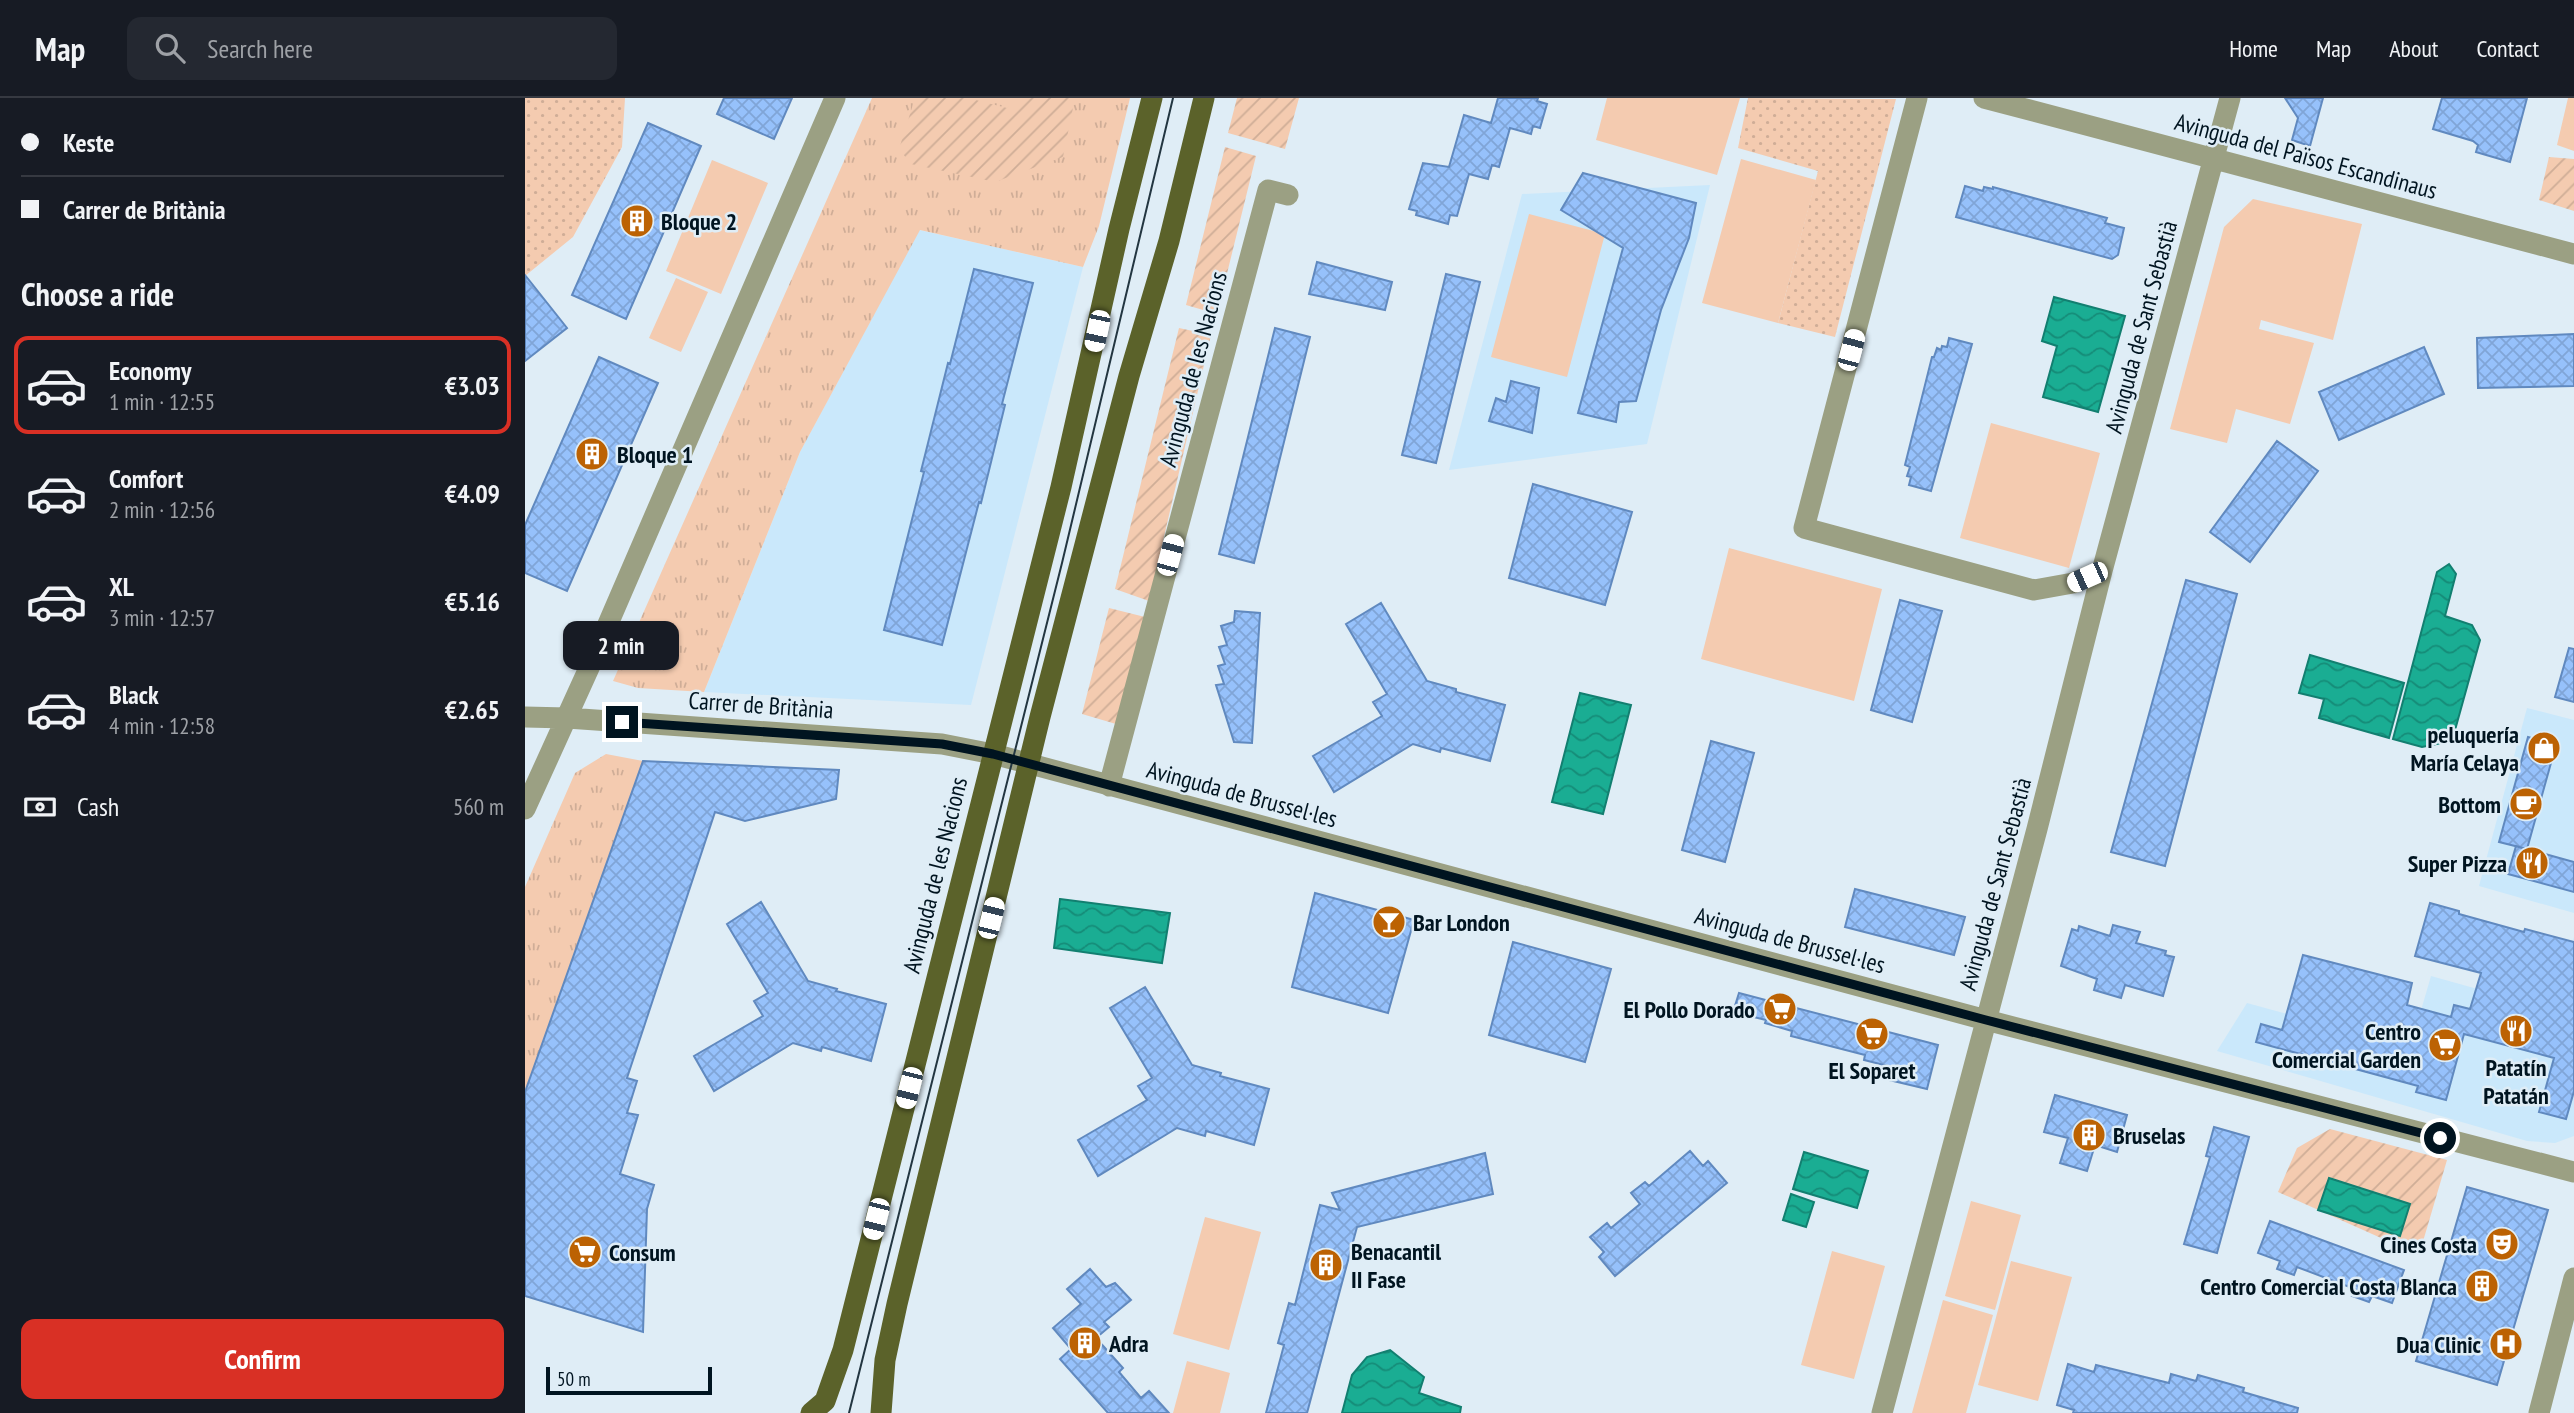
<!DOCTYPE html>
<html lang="en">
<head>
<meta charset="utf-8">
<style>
  body { margin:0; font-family:"PT Sans Narrow",sans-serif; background:#242831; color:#f1f3f6; height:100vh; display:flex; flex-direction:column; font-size:26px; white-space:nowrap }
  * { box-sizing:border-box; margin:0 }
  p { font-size:23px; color:#9ea1a6 }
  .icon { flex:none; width:38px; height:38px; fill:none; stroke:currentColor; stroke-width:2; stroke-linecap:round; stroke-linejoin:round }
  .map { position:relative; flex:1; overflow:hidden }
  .side { display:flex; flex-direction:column; background:#171b24; width:525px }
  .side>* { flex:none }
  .top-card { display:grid; align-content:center; height:154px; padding:0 21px; background:#171b24 }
  .scale { position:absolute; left:21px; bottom:18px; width:166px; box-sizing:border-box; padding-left:7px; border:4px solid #001420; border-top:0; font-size:19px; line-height:24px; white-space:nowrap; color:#001420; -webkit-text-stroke:5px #dfedf6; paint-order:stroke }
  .end { position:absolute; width:32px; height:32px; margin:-16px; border:9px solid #001420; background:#fff; box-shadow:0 0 0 4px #fff }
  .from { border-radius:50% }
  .bubble { position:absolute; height:49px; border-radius:14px; background:#171b24; box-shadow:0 2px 5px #0004; font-size:23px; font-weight:700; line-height:49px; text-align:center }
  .car { position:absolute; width:21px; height:42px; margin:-21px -10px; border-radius:9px; box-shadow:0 0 5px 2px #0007; background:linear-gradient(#fff 24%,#345 0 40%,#fff 0 76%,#345 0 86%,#fff 0) }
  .top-card b { display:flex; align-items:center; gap:24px; height:66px; font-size:26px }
  .top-card b+b { border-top:2px solid #363941 }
  .top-card i { width:18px; height:18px; background:#f1f3f6 }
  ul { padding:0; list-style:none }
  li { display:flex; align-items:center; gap:21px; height:98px; margin:0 14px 10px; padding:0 7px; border:4px solid transparent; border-radius:14px }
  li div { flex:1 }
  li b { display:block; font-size:26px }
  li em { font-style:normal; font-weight:700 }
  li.on { border-color:#d93025 }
  li>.icon { width:63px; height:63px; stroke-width:1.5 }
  h2 { padding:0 21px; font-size:32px; line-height:84px }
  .pay { display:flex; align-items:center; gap:18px; height:77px; padding:0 21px; font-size:26px }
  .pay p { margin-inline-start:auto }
  .cta { display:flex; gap:14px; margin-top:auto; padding:14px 21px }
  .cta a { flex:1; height:80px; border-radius:14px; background:#d93025; color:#fff; font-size:28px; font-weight:700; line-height:80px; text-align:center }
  header { display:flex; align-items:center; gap:42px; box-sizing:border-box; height:98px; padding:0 35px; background:#171b24; border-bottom:2px solid #363941 }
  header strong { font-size:33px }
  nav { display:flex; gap:38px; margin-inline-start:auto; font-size:24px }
  .search { width:490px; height:63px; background:#242831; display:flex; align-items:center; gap:18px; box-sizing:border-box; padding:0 24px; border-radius:14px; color:#9ea1a6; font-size:26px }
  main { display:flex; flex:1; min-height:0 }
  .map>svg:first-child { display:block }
</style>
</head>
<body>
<header>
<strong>Map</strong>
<div class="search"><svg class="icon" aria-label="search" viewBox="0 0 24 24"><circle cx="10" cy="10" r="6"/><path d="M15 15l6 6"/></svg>Search here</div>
<nav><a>Home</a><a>Map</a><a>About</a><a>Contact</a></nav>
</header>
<main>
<section class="side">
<div class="top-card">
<b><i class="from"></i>Keste</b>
<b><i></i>Carrer de Britània</b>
</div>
<h2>Choose a ride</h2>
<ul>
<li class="on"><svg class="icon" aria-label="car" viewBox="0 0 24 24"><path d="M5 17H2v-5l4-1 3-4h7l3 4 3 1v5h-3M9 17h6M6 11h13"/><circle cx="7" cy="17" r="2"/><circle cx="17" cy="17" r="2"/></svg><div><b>Economy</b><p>1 min · 12:55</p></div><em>€3.03</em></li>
<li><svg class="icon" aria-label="car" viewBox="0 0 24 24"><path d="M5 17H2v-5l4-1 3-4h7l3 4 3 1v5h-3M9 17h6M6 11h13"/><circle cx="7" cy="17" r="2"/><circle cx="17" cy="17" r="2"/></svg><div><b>Comfort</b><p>2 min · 12:56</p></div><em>€4.09</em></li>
<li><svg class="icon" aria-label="car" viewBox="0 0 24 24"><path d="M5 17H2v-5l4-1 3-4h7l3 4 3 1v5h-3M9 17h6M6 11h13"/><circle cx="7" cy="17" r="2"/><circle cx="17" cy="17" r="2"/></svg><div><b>XL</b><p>3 min · 12:57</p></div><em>€5.16</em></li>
<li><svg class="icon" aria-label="car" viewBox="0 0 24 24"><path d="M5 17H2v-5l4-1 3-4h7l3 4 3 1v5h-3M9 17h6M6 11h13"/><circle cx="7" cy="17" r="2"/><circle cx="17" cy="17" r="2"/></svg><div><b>Black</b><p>4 min · 12:58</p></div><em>€2.65</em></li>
</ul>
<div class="pay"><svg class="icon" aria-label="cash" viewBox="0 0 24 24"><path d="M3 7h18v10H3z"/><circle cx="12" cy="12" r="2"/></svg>Cash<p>560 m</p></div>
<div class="cta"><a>Confirm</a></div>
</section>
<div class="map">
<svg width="2049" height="1315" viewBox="0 0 2049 1315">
  <defs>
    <pattern id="grass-dots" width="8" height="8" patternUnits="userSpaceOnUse" patternTransform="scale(1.75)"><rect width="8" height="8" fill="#f4cbb0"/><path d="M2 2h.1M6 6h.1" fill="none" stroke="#cfad97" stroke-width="1.8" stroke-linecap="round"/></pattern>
    <pattern id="park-tufts" width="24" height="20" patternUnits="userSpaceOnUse" patternTransform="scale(1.75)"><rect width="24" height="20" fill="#f4cbb0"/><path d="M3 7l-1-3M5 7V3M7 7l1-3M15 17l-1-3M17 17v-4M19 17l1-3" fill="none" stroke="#cfad97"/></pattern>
    <pattern id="garden-furrows" width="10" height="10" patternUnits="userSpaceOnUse" patternTransform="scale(1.75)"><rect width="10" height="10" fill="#f4cbb0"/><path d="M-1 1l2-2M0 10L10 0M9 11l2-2" fill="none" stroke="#cfad97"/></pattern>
    <pattern id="water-waves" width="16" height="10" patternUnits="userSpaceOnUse" patternTransform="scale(1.75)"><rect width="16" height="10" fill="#1aad93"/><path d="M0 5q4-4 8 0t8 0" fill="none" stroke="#158c78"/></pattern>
    <pattern id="building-cross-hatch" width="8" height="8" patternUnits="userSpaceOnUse" patternTransform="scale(1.75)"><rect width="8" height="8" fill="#96c1fb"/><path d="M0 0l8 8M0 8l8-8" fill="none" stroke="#80a5d7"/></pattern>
  </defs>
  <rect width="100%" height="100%" fill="#dfedf6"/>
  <!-- built -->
  <path fill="#cae8fb" d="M1185,87L1122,346L924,372L997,96Z
    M394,132L558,169L446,607L179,594L275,354Z
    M2002,610L2049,622V815L1954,788Z
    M2049,839V1038L2030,1045L2002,1043L1692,953L1722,905L1885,950L1906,878L2028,912Z"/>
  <!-- grass -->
  <path fill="url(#grass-dots)" d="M0,0H100L97,49L48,139L0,178Z
    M1223,0L1371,1L1310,239L1253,225L1293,73L1213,50Z"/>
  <!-- park -->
  <path fill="url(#park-tufts)" d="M347,0H605L574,128L558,169L395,132L275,354L179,594L113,590L88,583Z
    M81,656L118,663L0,994V789L50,675Z"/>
  <!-- garden -->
  <path fill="url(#garden-furrows)" d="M390,0H443L482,10L495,0H550L538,59L470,84L386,66L374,51Z
    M712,0H774L760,51L703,35Z
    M700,49L731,58L692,216L661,207Z
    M2024,59L2049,61V113L2014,102Z
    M654,230L686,237L624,503L590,491Z
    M584,510L620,519L591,626L557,616Z
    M1805,1031L1922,1062L1894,1157L1753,1094L1772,1050Z"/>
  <!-- pitch -->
  <path fill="#f4cbb0" d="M1082,0H1215L1192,77L1071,42Z
    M2043,0H2049V53L2032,47Z
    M1216,61L1291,82L1253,225L1177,205Z
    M187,62L243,85L196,196L141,173Z
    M1728,101L1837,126L1808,242L1736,222L1734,231L1789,245L1765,326L1711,311L1702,345L1645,331L1699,129Z
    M1004,116L1080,136L1042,279L966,259Z
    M151,180L183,194L156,254L124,240Z
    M1466,325L1575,355L1544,470L1435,440Z
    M1204,450L1357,491L1329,603L1176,561Z
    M1446,1103L1496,1117L1470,1212L1420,1198Z
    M680,1119L736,1134L704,1252L648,1236Z
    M1307,1153L1360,1168L1329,1281L1276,1267Z
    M1486,1163L1547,1179L1513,1303L1453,1287Z
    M1418,1202L1468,1217L1441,1315H1387Z
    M662,1263L705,1275L695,1315H648Z"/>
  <!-- water -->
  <path fill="url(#water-waves)" stroke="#127f70" stroke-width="2" d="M1529,199L1600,218L1573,314L1518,299L1532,248L1517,243Z
    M1924,466L1931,476L1920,518L1947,527L1955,542L1927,643L1897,649L1868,641L1912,474Z
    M1785,557L1879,585L1864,640L1794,620L1799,601L1774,595Z
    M1055,595L1106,607L1078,716L1027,704Z
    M535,801L645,815L637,865L529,850Z
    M1279,1054L1343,1073L1332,1110L1268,1091Z
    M1804,1080L1885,1106L1875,1138L1793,1112Z
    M1266,1096L1289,1104L1281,1129L1258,1122Z
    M865,1252L899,1279L894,1295L936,1309L935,1315H817L827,1277L842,1259Z"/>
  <!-- building -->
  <path fill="url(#building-cross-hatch)" stroke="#6089bf" stroke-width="2" d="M199,0H267L249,41L192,16Z
    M973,0H1013L1012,3L1022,6L1015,30L1008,28L1006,36L985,30L974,69L967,67L963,81L944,76L932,118L925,117L923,126L891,117L892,113L884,111L898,65L924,69L939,17L966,25Z
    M1760,0H1798L1785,48L1767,42L1773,20Z
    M1917,0H2002L1985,64L1951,54L1953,47L1948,43L1908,31Z
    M123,25L176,48L101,221L47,197Z
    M1058,75L1171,105L1164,140L1136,212L1111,303L1094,304L1091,324L1053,315L1098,150L1036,112Z
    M1440,88L1458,93L1459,89L1468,91V89L1582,120L1580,125L1599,130L1593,157L1587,161L1431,119Z
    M792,164L867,184L860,212L784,196Z
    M449,171L508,185L477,306L480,307L456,405L454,404L417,547L359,532L399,374L396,373L423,265L425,266Z
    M921,176L955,184L911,365L877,357Z
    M0,177L42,230L0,263Z
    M750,230L785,239L729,465L694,456Z
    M2049,236V288L1953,290L1952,240Z
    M1424,240L1447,246L1406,393L1384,387L1386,379L1382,378L1385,369L1380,367L1407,259H1409L1412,250L1416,252L1417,248L1422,249Z
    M1899,249L1919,296L1814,342L1794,294Z
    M74,259L133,285L42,493L0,475V427Z
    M986,283L1014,290L1007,335L964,323L971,300L981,304Z
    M1752,343L1793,373L1725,464L1685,434Z
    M1008,386L1107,414L1080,507L984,480Z
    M1661,482L1712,496L1640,768L1586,754Z
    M1375,502L1417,513L1387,624L1346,612Z
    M856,505L902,583L931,591V594L980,607L965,663L916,650L915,654L888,646L809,694L788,658L857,618L848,604L862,596L821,526Z
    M710,513L735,515L727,645L709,644L691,587L699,586L693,568L700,566L694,549L702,547L696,528L709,524Z
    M2044,550L2049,551V604L2030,599Z
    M2003,639L2031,647L2002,751L1974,744Z
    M1186,643L1229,655L1200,764L1157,752Z
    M118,663L314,672L311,701L220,723L190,714L102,980L112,983L102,1015L113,1017L95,1076L129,1087L122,1111L118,1234L0,1198V994Z
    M1991,748L2049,764V794L1983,776Z
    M1330,791L1440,819L1429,857L1320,829Z
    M790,795L889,822L863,915L767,889Z
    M236,804L283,883L312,891L311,893L361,906L346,963L297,949L296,953L268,945L189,993L169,958L238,918L229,903L243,895L202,826Z
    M1905,805L1934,813V816L1999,834L2000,831L2049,844V993L2041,1021L2014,1014L2029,960L1939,936L1921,1002L1891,994L1893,988L1731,944L1736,926L1757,932L1778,857L1887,885L1882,907L1926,919L1929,907L1945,911L1956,875L1890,858Z
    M1588,827L1615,834L1611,845L1641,853L1640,857L1649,859L1638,898L1600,887L1596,900L1569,892L1572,881L1536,868L1547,831L1553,833L1554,828L1585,838Z
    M988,844L1086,871L1060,964L964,937Z
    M620,889L667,967L696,975L695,978L744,991L729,1047L681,1033L680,1038L652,1030L573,1078L553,1042L622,1002L613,988L627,980L585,910Z
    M1214,895L1413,947L1402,991L1364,982L1367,969L1339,962L1340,957L1266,938L1267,933L1240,925L1241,922L1208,914Z
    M1530,997L1602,1017L1592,1054L1570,1047L1562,1073L1535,1065L1543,1040L1519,1034Z
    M1689,1029L1724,1039L1692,1155L1659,1146L1685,1059L1681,1058Z
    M1165,1053L1178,1068L1183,1063L1202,1085L1090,1178L1074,1159L1079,1154L1065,1139L1082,1125L1086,1130L1115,1106L1106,1095L1120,1084L1124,1088Z
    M960,1055L968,1096L832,1129L782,1315H741L759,1247L753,1245L764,1205L770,1207L795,1107L815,1112L807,1095Z
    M1942,1089L2023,1112L1972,1287L1891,1263Z
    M1745,1123L1879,1172L1867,1205L1847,1198L1844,1204L1827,1198L1830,1191L1772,1169L1769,1177L1752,1171L1755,1163L1733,1155Z
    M565,1171L581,1189L590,1185L606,1202L579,1224L584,1229L571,1240L598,1270L594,1274L616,1300L624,1293L644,1315H583L535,1261L546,1251L528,1230L556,1206L542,1191Z
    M1543,1266L1569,1274L1571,1267L1644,1285L1646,1276L1671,1283L1673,1277L1719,1290L1718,1294L1773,1310L1772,1315H1548L1549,1312L1532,1307Z"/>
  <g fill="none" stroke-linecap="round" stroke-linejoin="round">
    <!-- minor -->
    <path stroke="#9ba083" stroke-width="21" d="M1392,0L1279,430L1509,492L1548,485L1577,473
      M1459,0L2049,156
      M0,619L42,620L417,646L468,656L1461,922L2049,1074
      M584,688L743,92L763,97
      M0,711L64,570L310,0
      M1357,1315L1512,731L1577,473L1705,0
      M2014,1315L2049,1180"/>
    <!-- major -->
    <path stroke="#5b622a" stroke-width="21" d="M286,1315L300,1303L318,1252L536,389L594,131L627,0
      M356,1315L360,1262L372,1206L515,619L604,278L644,143L679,0"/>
    <!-- tram -->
    <path stroke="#233641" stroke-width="2" d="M324,1315L537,465L648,0"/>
  </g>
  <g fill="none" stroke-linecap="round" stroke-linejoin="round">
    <!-- route -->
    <path stroke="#001420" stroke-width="9" d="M97,624L417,646L468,656L1461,922L1915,1040"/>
  </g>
  <!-- icons -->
  <defs>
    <symbol id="building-disc" viewBox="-11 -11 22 22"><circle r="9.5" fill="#bc6203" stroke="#dfedf6"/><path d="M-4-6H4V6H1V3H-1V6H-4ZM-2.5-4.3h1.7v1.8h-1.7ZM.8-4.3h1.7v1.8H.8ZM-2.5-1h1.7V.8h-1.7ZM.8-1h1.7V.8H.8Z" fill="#fff"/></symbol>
    <symbol id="shop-disc" viewBox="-11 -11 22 22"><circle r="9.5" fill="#bc6203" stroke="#dfedf6"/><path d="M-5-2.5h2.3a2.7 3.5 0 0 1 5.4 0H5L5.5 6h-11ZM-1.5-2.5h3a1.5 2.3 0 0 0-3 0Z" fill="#fff"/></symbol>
    <symbol id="cafe-disc" viewBox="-11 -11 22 22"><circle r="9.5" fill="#bc6203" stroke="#dfedf6"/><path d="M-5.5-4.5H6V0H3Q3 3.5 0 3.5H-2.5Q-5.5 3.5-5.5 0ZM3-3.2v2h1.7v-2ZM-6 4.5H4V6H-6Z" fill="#fff"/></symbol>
    <symbol id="restaurant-disc" viewBox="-11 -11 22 22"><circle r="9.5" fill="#bc6203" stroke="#dfedf6"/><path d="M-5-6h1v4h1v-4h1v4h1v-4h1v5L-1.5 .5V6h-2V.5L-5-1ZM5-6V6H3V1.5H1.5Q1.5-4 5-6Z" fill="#fff"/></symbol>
    <symbol id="bar-disc" viewBox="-11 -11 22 22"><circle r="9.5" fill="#bc6203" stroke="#dfedf6"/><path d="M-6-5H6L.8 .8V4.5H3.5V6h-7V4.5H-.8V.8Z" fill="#fff"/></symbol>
    <symbol id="supermarket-disc" viewBox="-11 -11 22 22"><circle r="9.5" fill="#bc6203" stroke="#dfedf6"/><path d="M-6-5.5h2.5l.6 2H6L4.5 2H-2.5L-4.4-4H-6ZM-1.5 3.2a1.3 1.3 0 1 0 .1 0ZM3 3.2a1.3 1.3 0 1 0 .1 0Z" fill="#fff"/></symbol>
    <symbol id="theatre-disc" viewBox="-11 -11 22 22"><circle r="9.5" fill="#bc6203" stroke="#dfedf6"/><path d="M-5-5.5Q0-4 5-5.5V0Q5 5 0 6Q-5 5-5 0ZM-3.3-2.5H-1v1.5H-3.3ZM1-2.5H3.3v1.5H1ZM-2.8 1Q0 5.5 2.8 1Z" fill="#fff"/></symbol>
    <symbol id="hospital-disc" viewBox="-11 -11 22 22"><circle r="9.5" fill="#bc6203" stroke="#dfedf6"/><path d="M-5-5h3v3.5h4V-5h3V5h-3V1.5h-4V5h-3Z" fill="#fff"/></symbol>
  </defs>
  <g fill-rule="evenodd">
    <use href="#building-disc" x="93" y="104" width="38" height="38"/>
    <use href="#building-disc" x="48" y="337" width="38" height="38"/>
    <use href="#shop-disc" x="2000" y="631" width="38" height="38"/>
    <use href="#cafe-disc" x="1982" y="687" width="38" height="38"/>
    <use href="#restaurant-disc" x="1988" y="746" width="38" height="38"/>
    <use href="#bar-disc" x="845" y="805" width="38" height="38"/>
    <use href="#supermarket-disc" x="1236" y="892" width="38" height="38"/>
    <use href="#restaurant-disc" x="1972" y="914" width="38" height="38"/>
    <use href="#supermarket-disc" x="1328" y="917" width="38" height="38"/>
    <use href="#supermarket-disc" x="1901" y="928" width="38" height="38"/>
    <use href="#building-disc" x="1545" y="1018" width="38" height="38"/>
    <use href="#theatre-disc" x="1958" y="1127" width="38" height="38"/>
    <use href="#supermarket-disc" x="41" y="1135" width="38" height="38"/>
    <use href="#building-disc" x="782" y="1148" width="38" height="38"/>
    <use href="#building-disc" x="1938" y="1169" width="38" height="38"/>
    <use href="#building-disc" x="541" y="1226" width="38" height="38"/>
    <use href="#hospital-disc" x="1962" y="1227" width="38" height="38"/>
  </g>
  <g text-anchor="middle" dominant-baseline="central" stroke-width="5" stroke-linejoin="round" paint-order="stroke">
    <!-- street labels -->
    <g font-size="24" fill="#001420" stroke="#dfedf6">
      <text transform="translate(1781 58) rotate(15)">Avinguda del Països Escandinaus</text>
      <text transform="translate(1616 229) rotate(-75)">Avinguda de Sant Sebastià</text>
      <text transform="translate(668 271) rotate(-75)">Avinguda de les Nacions</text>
      <text transform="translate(236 607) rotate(4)">Carrer de Britània</text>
      <text transform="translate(717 696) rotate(15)">Avinguda de Brussel·les</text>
      <text transform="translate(410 777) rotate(-76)">Avinguda de les Nacions</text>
      <text transform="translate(1470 786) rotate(-75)">Avinguda de Sant Sebastià</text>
      <text transform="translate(1265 842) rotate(15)">Avinguda de Brussel·les</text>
    </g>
    <!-- poi labels -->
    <g font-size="24" font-weight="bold" fill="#001420" stroke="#dfedf6" text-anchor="end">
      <text x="136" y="123" text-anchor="start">Bloque 2</text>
      <text x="92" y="356" text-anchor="start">Bloque 1</text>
      <text x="1994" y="636">peluquería<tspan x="1994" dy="28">María Celaya</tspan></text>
      <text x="1976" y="706">Bottom</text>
      <text x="1982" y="765">Super Pizza</text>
      <text x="888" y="824" text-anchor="start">Bar London</text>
      <text x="1230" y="911">El Pollo Dorado</text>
      <text x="1896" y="933">Centro<tspan x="1896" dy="28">Comercial Garden</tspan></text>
      <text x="1991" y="969" text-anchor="middle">Patatín<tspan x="1991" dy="28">Patatán</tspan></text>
      <text x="1347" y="972" text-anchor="middle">El Soparet</text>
      <text x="1588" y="1037" text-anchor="start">Bruselas</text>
      <text x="1952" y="1146">Cines Costa</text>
      <text x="826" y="1153" text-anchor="start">Benacantil<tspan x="826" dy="28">II Fase</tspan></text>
      <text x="84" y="1154" text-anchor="start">Consum</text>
      <text x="1932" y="1188">Centro Comercial Costa Blanca</text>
      <text x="584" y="1245" text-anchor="start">Adra</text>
      <text x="1956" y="1246">Dua Clinic</text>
    </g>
  </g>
</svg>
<div class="scale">50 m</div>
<i class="end from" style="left:1915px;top:1040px"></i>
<i class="end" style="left:97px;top:624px"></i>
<div class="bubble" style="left:38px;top:523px;width:116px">2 min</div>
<i class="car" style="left:572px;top:233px;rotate:192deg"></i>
<i class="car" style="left:1326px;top:252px;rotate:15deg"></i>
<i class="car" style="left:645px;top:457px;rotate:15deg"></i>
<i class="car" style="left:1562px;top:479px;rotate:246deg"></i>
<i class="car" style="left:466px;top:820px;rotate:14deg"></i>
<i class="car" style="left:384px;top:990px;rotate:194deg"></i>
<i class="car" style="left:351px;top:1121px;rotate:194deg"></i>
</div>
</main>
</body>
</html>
